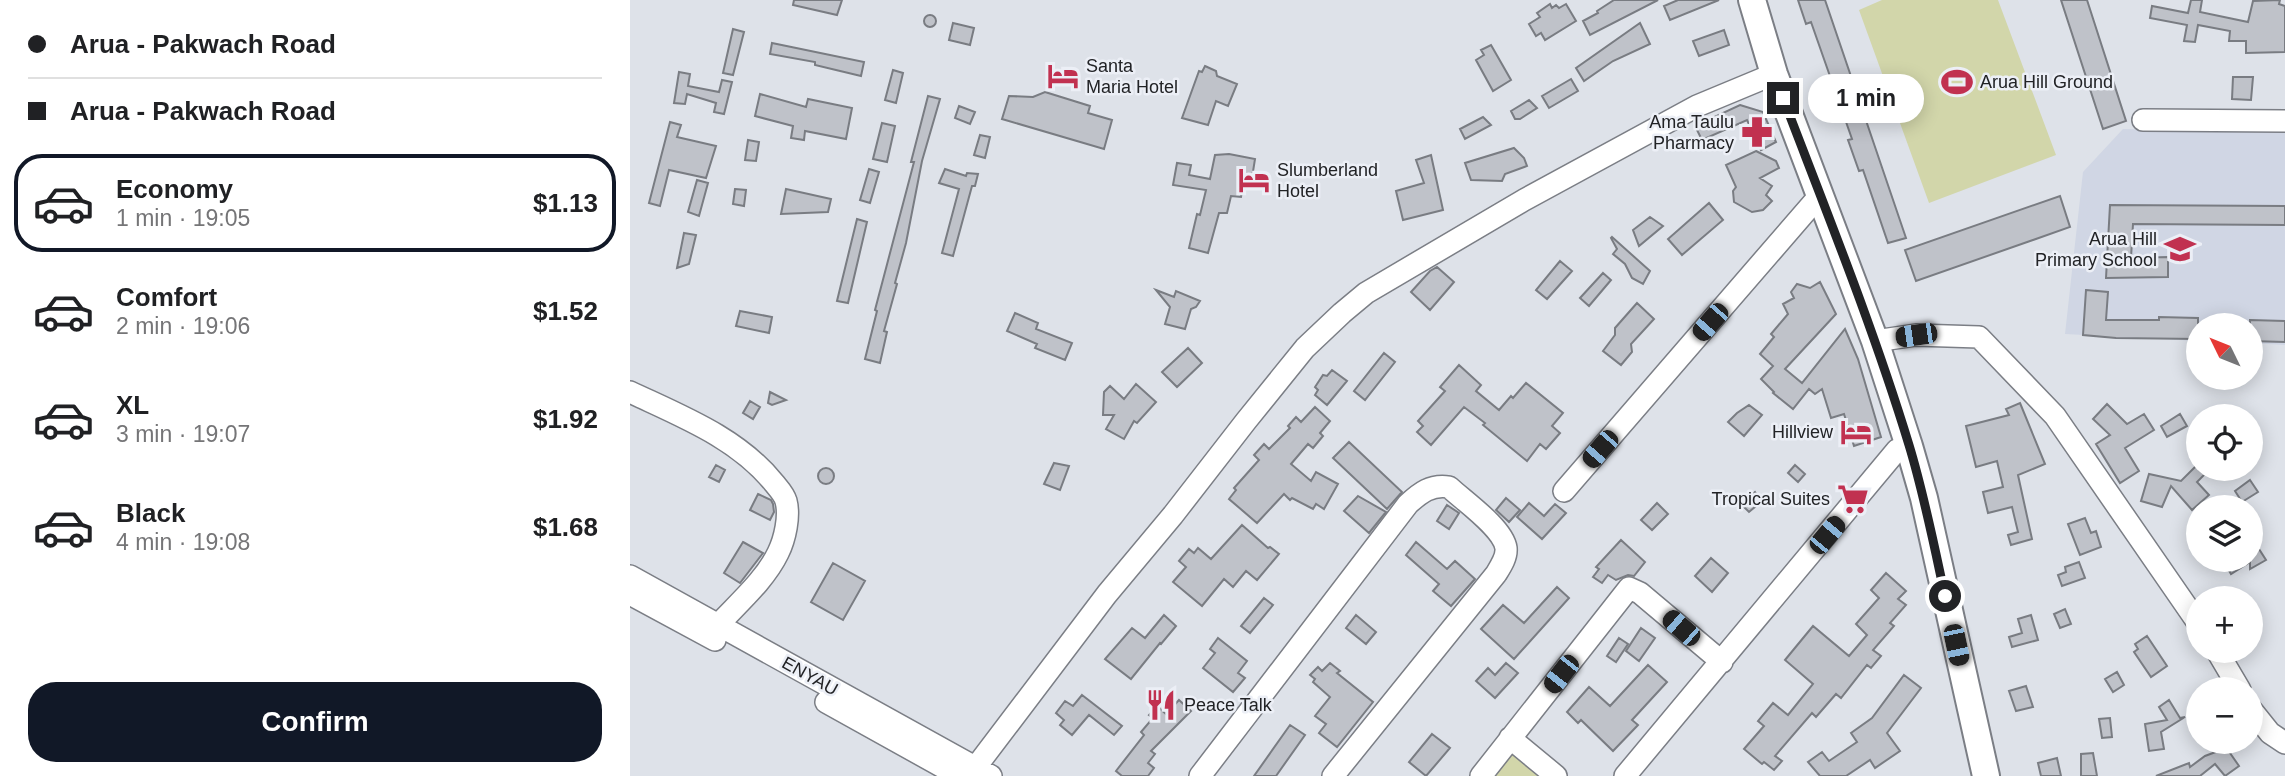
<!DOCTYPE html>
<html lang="en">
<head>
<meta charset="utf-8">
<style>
  body { margin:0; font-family:Arial,sans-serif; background:#f6f6f6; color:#202124; height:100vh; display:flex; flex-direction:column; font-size:26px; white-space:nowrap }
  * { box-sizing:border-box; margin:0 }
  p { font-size:23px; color:#757577 }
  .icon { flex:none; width:38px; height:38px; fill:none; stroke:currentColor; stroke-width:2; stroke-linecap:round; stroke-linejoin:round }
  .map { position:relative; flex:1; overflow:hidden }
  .side { display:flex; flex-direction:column; background:#fff; width:630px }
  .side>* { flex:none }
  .guide { display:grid; align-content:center; height:154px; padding:0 28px; background:#fff }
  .needle { width:46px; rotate:313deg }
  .controls { position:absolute; left:1556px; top:313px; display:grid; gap:14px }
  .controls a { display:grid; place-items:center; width:77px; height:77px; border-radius:50%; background:#fff; box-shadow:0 4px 18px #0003; font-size:35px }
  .end { position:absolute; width:32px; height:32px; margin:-16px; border:9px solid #222326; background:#fff; box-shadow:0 0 0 4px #fff }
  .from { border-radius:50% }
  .bubble { position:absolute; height:49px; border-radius:24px; background:#fff; box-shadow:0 4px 18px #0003; font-size:23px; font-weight:600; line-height:49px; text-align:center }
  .car { position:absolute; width:21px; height:42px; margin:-21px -10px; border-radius:9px; box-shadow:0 0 5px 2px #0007; background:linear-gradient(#222 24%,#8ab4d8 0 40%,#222 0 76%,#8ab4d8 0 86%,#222 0) }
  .guide b { display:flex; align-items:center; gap:24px; height:66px; font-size:26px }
  .guide b+b { border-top:2px solid #e0e0e0 }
  .guide i { width:18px; height:18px; background:#202124 }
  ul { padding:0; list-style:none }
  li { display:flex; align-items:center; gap:21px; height:98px; margin:0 14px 10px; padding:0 14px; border:4px solid transparent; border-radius:28px }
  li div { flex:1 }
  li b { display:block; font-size:26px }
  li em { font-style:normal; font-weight:600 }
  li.selected { border-color:#111827 }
  li>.icon { width:63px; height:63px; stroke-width:1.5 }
  .primary-button { display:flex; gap:14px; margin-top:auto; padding:14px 28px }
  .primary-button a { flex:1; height:80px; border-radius:28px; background:#111827; color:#fff; font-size:28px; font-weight:600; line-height:80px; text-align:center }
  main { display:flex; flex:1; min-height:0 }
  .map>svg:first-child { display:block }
</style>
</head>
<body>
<main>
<section class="side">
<div class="guide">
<b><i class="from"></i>Arua - Pakwach Road</b>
<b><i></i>Arua - Pakwach Road</b>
</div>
<ul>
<li class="selected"><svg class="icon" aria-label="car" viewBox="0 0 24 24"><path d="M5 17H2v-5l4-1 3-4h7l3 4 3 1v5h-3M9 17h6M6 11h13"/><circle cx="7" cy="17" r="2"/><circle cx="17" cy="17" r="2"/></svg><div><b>Economy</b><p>1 min · 19:05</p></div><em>$1.13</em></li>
<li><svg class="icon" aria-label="car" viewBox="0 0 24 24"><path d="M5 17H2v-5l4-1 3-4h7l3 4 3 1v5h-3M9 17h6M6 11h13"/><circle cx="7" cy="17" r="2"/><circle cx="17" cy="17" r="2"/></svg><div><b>Comfort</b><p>2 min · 19:06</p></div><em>$1.52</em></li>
<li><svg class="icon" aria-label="car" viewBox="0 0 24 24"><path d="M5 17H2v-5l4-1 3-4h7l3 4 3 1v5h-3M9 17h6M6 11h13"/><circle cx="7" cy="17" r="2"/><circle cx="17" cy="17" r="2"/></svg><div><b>XL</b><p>3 min · 19:07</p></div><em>$1.92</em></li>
<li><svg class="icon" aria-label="car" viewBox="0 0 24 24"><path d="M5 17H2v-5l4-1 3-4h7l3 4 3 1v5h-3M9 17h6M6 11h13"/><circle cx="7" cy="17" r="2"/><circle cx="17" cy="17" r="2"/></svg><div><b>Black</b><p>4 min · 19:08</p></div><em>$1.68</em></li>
</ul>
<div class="primary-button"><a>Confirm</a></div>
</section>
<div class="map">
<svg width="1655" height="776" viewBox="0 0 1655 776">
  <rect width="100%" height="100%" fill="#dee2e9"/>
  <!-- built -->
  <path fill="#d0d6e4" d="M1493,129L1655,132V345L1621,343L1620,326H1568V341L1435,334L1453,172Z"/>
  <!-- green -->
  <path fill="#d2d6aa" d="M1252,0H1368L1426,155L1299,203L1229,10Z
    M879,748L914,776H857Z"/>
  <!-- building -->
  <path fill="#bfc2c9" stroke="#797c82" stroke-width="2" d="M164,0H212L207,15L163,5Z
    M984,0H1028L960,35L953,21L968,13L967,11Z
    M1048,0H1089L1040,20L1034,6Z
    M1168,0H1195L1276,238L1258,243L1233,170L1229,171L1218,140L1222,139L1181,22L1176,24Z
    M1431,0H1457L1496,121L1473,129Z
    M1561,0H1572L1570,12L1618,22L1623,1L1650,0L1649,4L1655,6V52L1616,53V41H1599L1600,31L1568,25L1565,42L1554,41L1557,25L1520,18L1522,6L1558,13Z
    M920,4L922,8L926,5L929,8L936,4L946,21L915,40L911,33L906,36L899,24L910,17L907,13Z
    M294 21a6 6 0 1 1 12 0a6 6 0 1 1-12 0Z
    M323,23L344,28L340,45L319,40Z
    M1010,23L1020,44L983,61L954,81L946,68Z
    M103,29L114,32L103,75L93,73Z
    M1094,30L1099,45L1069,56L1063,41Z
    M142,43L234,62L231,76L185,65V62L140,54Z
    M861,45L881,80L863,91L846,60L854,55L851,50Z
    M575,66L586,71L587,76L607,84L598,106L586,101L578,125L552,118L569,71L572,72Z
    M263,70L273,73L266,103L255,100Z
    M49,72L60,74L58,86L89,92L92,80L102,82L94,114L84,112L86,103L57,94L55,104L44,103Z
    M1603,77H1623L1621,100L1602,99Z
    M941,79L948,91L919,108L912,96Z
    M415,92L460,106L458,113L482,120L474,149L372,119L379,96L403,97Z
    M130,94L176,107L178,99L222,108L216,139L175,131L174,140L161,138L163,126L125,116Z
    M298,96L310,99L292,161L276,243L265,283L267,284L254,331L257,332L250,363L235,359L247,311L245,310L284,162H281Z
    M899,100L907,108L890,119H885L881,111Z
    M1110,105L1133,112L1146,142L1131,150L1117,120L1072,140L1065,126Z
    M329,106L345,112L340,124L325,118Z
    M853,117L861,125L835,139L830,129Z
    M40,122L51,125L47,137L86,146L76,178L39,170L30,206L19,203Z
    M252,123L265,126L257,162L243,159Z
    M350,135L360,137L355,158L344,155Z
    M118,140L129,142L126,161L115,160Z
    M884,148L894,158L897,166L875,174L872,181L841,180L835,163Z
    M1126,151L1146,161L1149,168L1130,178L1142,186L1136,195L1142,201L1133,210L1122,212L1104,202L1103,191L1106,187L1096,165Z
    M599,154L625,159L622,178L614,177L611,197L601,196L597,213H589L578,253L559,248L567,214L570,215L576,190L543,185L547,163L561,165L559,175L580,179L585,155Z
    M801,155L813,210L773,220L766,191L794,183L786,160Z
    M239,169L249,172L240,203L230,200Z
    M315,169L336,176L337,173L348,174L345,186H342L323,256L312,253L329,189L309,183Z
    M67,180L78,183L69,216L58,212Z
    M105,189L116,190L114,206L103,204Z
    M156,189L201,199L198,212L151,214Z
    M1430,196L1440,227L1286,281L1275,250Z
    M1079,203L1093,220L1052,255L1038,239Z
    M1480,205L1655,206V225L1503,224L1501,258L1538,257V277L1476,278Z
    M1020,217L1033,226L1009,246L1003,230Z
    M227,219L237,222L218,303L207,301Z
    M54,233L66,235L59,264L47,268Z
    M982,237L1020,271L1013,284L1002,278L995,264L983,254L987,249L981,238Z
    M930,261L942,271L917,299L906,290Z
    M807,267L824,282L800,310L781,292L800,271Z
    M973,273L981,280L959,306L950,298Z
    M1190,282L1206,314L1155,369L1172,383L1215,329L1228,359L1251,437L1224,446L1214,414L1201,418L1192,389L1185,394L1179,389L1163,409L1143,393L1144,392L1131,379L1143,366L1130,354L1144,337L1141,334L1158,314L1153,304L1164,298L1161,292L1167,284L1180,288Z
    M526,290L544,297L546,291L570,301L566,307L561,309L555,329L535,324L540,307Z
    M1456,290L1478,292L1476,320H1529V317L1568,318V339L1486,338L1453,335Z
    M1007,303L1024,319L1001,344L1002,352L991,365L973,351L985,335V328Z
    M110,311L142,317L139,333L106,326Z
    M385,313L408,323L406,329L442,343L435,360L405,348L407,344L377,331Z
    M1620,320L1655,321V342L1620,341Z
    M558,348L572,363L547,387L532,372Z
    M754,353L765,362L735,400L724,391Z
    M829,365L851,385L846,391L869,410L881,396L883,398L896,383L933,413L922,426L930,433L916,449L910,444L897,461L853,425L855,423L834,407L801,445L787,432L793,426L788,421L815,391L810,387Z
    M702,370L717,381L697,405L685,395L688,390L685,387L693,375L697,376Z
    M506,384L526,402L507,423L504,421L494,439L476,429L484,415H473L474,392L480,386L494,399Z
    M140,392L156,400L142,405L138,403Z
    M120,401L130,407L123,419L113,413Z
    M1390,403L1415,464L1388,475L1402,539L1381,545L1378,535L1388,532L1382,507L1358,513L1353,492L1373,487L1367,461L1346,467L1336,426L1379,415L1376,409Z
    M1477,404L1497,424L1514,414L1524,430L1495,448L1509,471L1490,483L1466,444L1480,435L1463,419Z
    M1119,405L1132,415L1114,436L1098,422L1107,413Z
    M685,407L700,421L690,433L693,436L683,448L678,444L661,464L681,481L686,472L708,484L694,509L686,504L683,509L662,498L660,500L654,494L627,523L599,499L606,490L604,488L629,460L624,455L634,444L639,449L660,428L658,426L666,417L671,422Z
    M1550,414L1557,426L1537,437L1531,426Z
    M719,442L772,492L757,509L703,458Z
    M424,463L439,466L430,490L414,484Z
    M86,465L95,470L89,482L79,477Z
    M1165,465L1175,474L1168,482L1158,473Z
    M1567,465L1568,469L1575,474L1567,482L1579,495L1562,510L1541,486L1532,507L1511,501L1519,474L1551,481Z
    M188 476a8 8 0 1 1 16 0a8 8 0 1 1-16 0Z
    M1620,480L1628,492L1612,502L1605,491Z
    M1125,492L1132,501L1119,512L1111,504Z
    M128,494L141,500L143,504L144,512L140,520L120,510Z
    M728,496L756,512L739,533L714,511Z
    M876,498L890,510L879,522L866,510Z
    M899,503L914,516L925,504L936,513L912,539L887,517Z
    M1027,503L1038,514L1022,530L1011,520Z
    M817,505L829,513L819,529L807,521Z
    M1455,518L1461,533L1466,531L1471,547L1450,555L1438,524Z
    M612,525L638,548L640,547L649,554L627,580L616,571L603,587L594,579L572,606L543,582L556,567L549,561L559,549L564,553L568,548L581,559Z
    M1620,535L1636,560L1620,569V562L1601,574L1593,560H1620Z
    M991,540L1015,562L1004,576L998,575L986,580L978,575L972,583L963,577L969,569L966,567Z
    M113,542L133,553L110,583L94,573Z
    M786,542L817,569L825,561L845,579L821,606L803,591L809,584L776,555Z
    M1081,558L1098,573L1082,592L1065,576Z
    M1449,562L1455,578L1432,586L1428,575L1436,572L1435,567Z
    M203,563L235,581L213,620L181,602Z
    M1256,573L1276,591L1268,599L1276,605L1260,623L1264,626L1243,650L1251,656L1241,668L1237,665L1211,698L1206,694L1186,717L1182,713L1145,756L1152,761L1144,770L1134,762L1132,764L1114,749L1134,726L1128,721L1143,703L1158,715L1183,684L1155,660L1183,626L1219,656L1237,635L1226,624L1249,598L1241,590Z
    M927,587L939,598L884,659L851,629L873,605L894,623Z
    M634,598L643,605L620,633L611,626Z
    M1435,609L1441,624L1430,628L1424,614Z
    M534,615L546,626L531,644L530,643L501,679L475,659L502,628L515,638Z
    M726,615L746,632L736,644L716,628Z
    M1401,615L1408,640L1382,647L1379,637L1392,633L1388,619Z
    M1011,628L1025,638L1009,661L996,651Z
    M1517,636L1537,666L1521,677L1504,652L1508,649L1505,644Z
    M588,638L617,661L608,673L615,678L603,692L573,668L585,653L580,649Z
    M989,638L998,644L986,662L977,656Z
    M700,663L710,671L707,673L743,702L707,747L689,733L696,724L685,716L700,697L683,682L685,679L680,675L688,667L692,671Z
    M876,663L888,673L865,698L846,681L858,668L865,675Z
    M1018,665L1037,682L1002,720L1008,725L983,751L951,720L948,723L937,712L959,687L980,706Z
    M1487,672L1494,685L1483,692L1475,679Z
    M1274,675L1291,688L1257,733L1270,751L1245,768L1240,760L1216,776H1190L1178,762L1192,752L1199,761L1227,742L1221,733L1242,718Z
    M1396,686L1403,707L1386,711L1379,691Z
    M452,695L492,726L484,735L459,715L442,735L430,725L434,720L426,713L435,701L443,706Z
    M549,700L561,711L521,751L525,754L518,763L524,768L518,776H492L486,771L514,735L511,732L523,718L519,715L527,706L536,714Z
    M1539,700L1550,718L1555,717L1531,732L1534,749L1519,751L1515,724L1537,720L1529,707Z
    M1480,718L1482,737L1472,738L1469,719Z
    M660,725L675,735L646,776H624Z
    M802,734L820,748L796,776L779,762Z
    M1607,744L1608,747L1600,753L1609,766L1595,776L1585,764L1570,776H1526L1559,763L1560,767L1575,756Z
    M1463,753L1467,776H1451V754Z
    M1427,758L1431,776H1411L1408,763Z"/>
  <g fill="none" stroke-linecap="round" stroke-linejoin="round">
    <defs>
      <path id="minor" d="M1513,120L1655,121
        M1245,341L1286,335L1349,337L1425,416L1568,623
        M0,392C51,416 108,438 144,483C148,488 154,494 156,501C160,516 155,539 148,553C133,584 101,609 79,635
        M934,491L1190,195
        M0,576L361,776
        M0,594L85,640
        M1587,651L1610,690
        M196,702L329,776
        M1620,708L1640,733L1655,743
        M880,738L926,776
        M339,776L477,594L543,515L616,421L675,348L712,313L736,293L894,200L1067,106L1144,74
        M570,776L778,504C790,493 801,484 819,487C834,501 873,528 876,548C877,557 871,566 866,574L703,776
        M851,776L999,588L1010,593L1092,662
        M995,776L1267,450L1279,446"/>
      <path id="major" d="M1122,0L1144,74L1245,341L1279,446L1294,498L1356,776"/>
    </defs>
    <!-- minor casing -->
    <use href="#minor" stroke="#7b7e85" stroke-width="24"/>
    <!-- major casing -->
    <use href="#major" stroke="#7b7e85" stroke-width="30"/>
    <!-- minor -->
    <use href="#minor" stroke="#fff" stroke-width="21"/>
    <!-- major -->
    <use href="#major" stroke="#fff" stroke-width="26"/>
  </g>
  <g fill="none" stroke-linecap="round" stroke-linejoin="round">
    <!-- route -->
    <path stroke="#222326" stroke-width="9" d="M1153,98C1197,213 1243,327 1279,445C1294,494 1304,545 1315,596"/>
  </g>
  <!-- icons -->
  <defs>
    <symbol id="hotel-bare" viewBox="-9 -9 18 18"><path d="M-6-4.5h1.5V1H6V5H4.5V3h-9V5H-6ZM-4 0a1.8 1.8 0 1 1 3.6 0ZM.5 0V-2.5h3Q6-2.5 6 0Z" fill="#c13150" stroke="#eceff6" stroke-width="2.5" paint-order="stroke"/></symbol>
    <symbol id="stadium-bare" viewBox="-9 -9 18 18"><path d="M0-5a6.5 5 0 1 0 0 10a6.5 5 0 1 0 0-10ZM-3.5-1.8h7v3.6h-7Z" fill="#c13150" stroke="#eceff6" stroke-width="2.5" paint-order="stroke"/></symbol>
    <symbol id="pharmacy-bare" viewBox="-9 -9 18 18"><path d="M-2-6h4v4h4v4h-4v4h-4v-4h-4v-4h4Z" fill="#c13150" stroke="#eceff6" stroke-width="2.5" paint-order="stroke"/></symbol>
    <symbol id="school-bare" viewBox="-9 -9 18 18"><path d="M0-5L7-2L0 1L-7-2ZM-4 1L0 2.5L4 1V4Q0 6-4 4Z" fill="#c13150" stroke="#eceff6" stroke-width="2.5" paint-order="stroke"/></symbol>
    <symbol id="supermarket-bare" viewBox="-9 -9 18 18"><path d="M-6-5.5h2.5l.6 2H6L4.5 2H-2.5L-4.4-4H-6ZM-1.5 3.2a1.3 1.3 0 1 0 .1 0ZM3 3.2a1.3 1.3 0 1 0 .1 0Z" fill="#c13150" stroke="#eceff6" stroke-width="2.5" paint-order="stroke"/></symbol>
    <symbol id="restaurant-bare" viewBox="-9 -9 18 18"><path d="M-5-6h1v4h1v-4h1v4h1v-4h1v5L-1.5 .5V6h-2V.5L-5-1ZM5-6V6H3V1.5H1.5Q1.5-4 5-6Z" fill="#c13150" stroke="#eceff6" stroke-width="2.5" paint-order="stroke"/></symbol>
  </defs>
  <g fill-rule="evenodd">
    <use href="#hotel-bare" x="411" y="54" width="44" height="44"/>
    <use href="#stadium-bare" x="1305" y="60" width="44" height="44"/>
    <use href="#pharmacy-bare" x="1105" y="110" width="44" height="44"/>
    <use href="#hotel-bare" x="602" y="158" width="44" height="44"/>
    <use href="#school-bare" x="1528" y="227" width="44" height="44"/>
    <use href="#hotel-bare" x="1204" y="410" width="44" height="44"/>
    <use href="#supermarket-bare" x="1201" y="477" width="44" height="44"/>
    <use href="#restaurant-bare" x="509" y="683" width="44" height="44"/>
  </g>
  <g text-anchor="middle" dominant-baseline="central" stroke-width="5" stroke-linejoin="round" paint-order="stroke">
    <!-- poi labels -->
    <g font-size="18" fill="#222326" stroke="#eceff6" text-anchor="start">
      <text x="456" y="66">Santa<tspan x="456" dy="21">Maria Hotel</tspan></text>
      <text x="1350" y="82">Arua Hill Ground</text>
      <text x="1104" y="122" text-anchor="end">Ama Taulu<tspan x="1104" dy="21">Pharmacy</tspan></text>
      <text x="647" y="170">Slumberland<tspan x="647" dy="21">Hotel</tspan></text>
      <text x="1527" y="239" text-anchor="end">Arua Hill<tspan x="1527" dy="21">Primary School</tspan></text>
      <text x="1203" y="432" text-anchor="end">Hillview</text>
      <text x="1200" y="499" text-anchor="end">Tropical Suites</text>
      <text x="554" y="705">Peace Talk</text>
    </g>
    <!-- street labels -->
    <g font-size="18" fill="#222326" stroke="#eceff6">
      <text transform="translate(180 676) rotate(29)">ENYAU</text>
    </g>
  </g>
</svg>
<div class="controls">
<a><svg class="needle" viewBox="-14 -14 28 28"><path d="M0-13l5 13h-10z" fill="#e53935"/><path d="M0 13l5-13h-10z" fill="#757577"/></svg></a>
<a><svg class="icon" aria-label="locate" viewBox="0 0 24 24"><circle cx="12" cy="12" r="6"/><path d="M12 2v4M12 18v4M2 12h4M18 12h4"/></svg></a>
<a><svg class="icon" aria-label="layers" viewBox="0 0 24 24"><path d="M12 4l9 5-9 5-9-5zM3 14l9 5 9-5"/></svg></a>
<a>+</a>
<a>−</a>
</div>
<i class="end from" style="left:1315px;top:596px"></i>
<i class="end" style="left:1153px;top:98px"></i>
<div class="bubble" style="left:1178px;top:74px;width:116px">1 min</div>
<i class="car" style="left:1080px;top:322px;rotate:221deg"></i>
<i class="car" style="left:1286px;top:335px;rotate:262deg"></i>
<i class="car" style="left:970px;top:449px;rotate:221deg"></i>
<i class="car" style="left:1197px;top:535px;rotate:40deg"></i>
<i class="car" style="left:1051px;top:628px;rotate:311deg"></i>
<i class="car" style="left:1326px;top:645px;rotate:168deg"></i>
<i class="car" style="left:931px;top:674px;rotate:218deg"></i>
</div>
</main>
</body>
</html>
